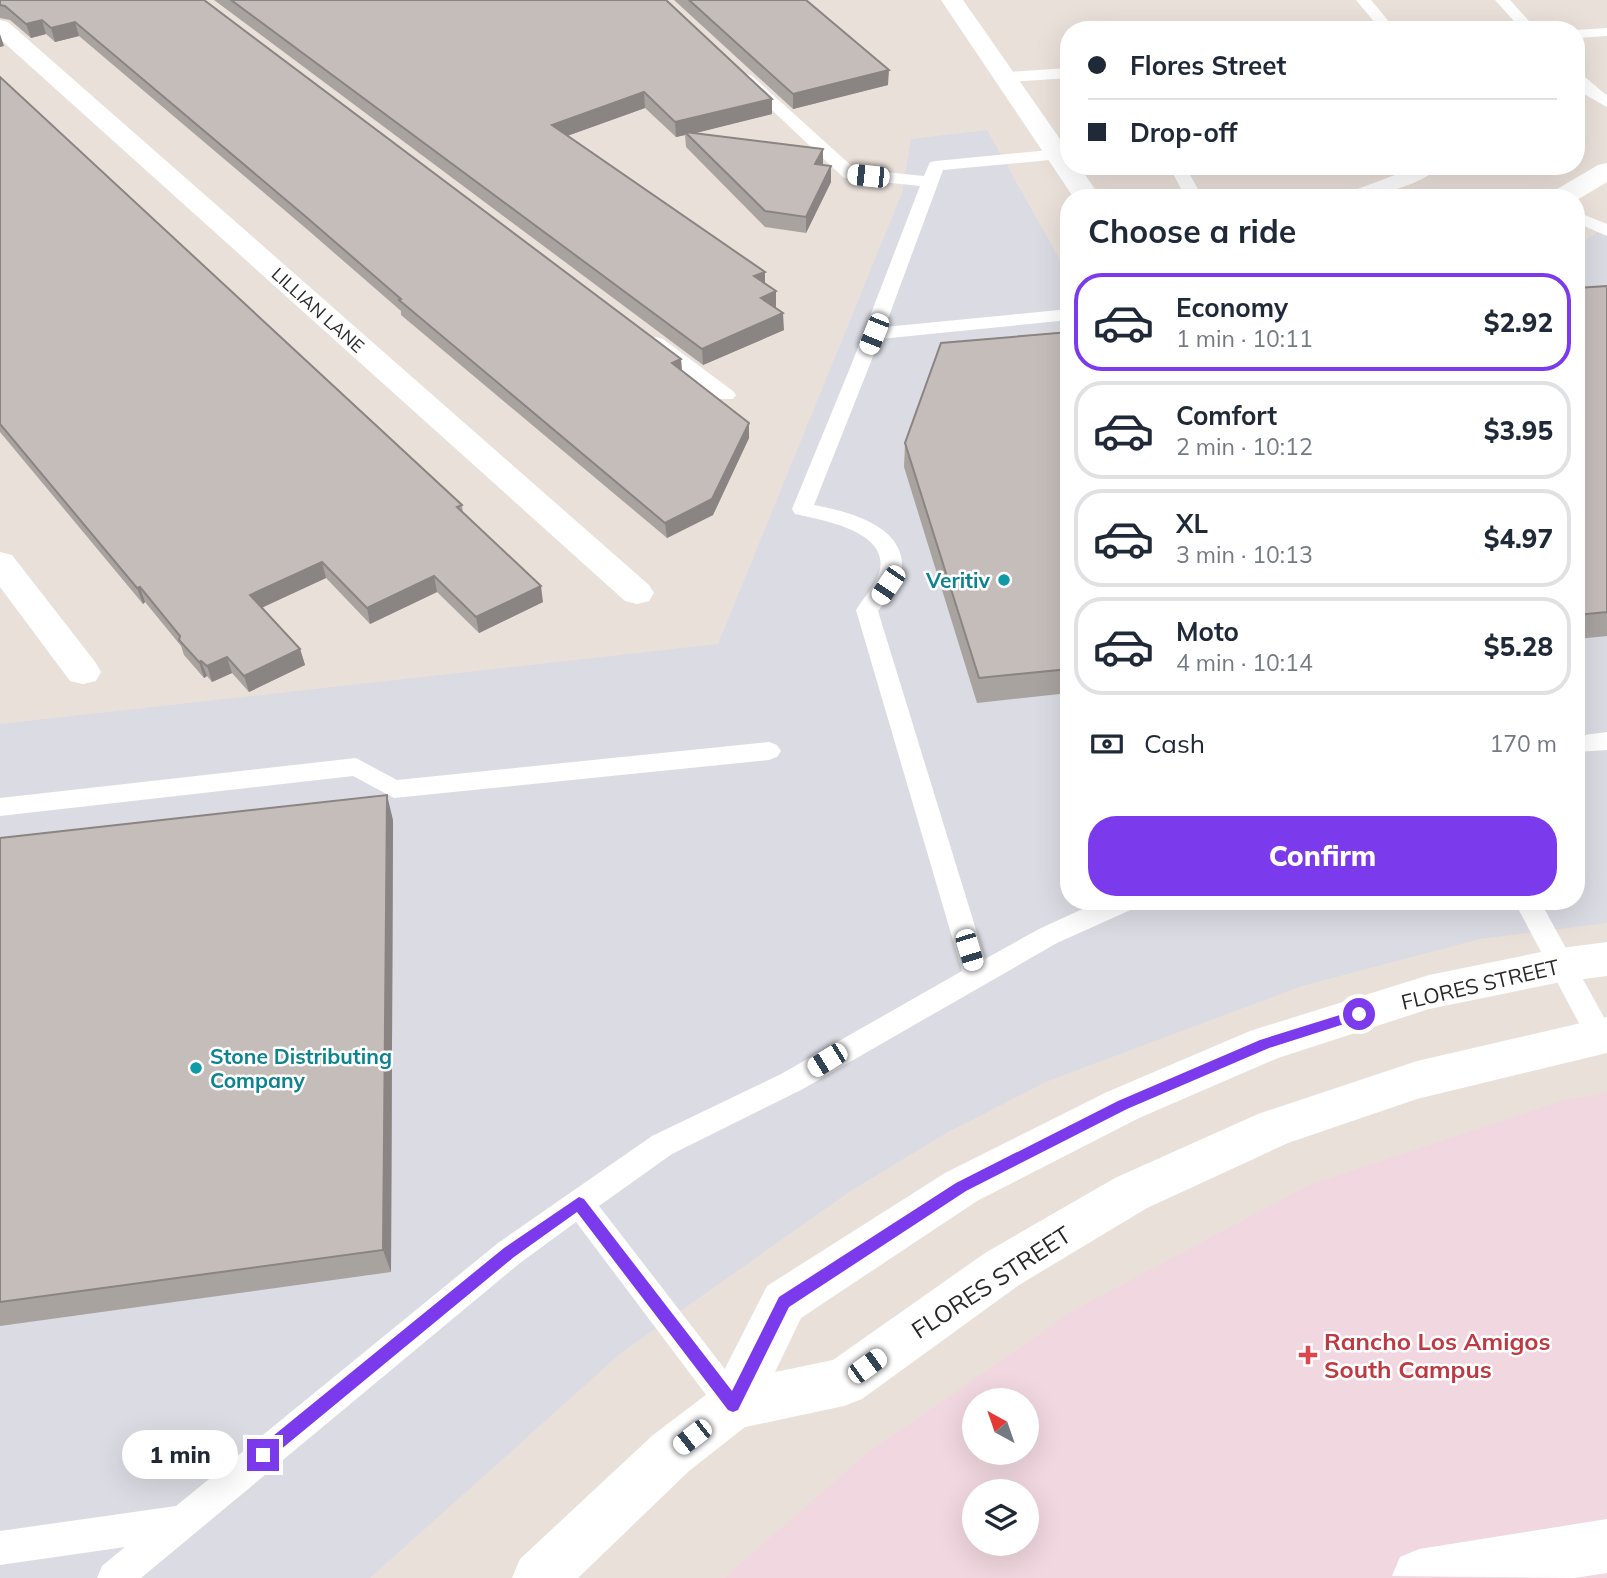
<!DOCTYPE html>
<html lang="en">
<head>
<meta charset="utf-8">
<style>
  body { margin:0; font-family:Mulish,sans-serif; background:#f2f2f3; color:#1f2937; height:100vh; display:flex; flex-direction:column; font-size:26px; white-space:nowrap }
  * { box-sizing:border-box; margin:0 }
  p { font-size:23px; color:#747a83 }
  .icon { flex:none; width:38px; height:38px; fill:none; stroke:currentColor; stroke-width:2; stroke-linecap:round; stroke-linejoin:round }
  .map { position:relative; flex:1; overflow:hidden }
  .drawer { position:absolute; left:1060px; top:189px; width:525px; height:721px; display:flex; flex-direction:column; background:#fff; border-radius:28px; box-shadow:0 7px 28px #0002 }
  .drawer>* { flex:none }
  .hud { position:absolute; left:1060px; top:21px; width:525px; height:154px; border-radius:28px; box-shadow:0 7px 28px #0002; display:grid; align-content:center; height:154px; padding:0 28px; background:#fff }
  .needle { width:46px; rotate:320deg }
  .tools { position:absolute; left:962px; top:1388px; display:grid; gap:14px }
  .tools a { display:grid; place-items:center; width:77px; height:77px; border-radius:50%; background:#fff; box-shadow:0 7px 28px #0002; font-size:35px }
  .end { position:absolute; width:32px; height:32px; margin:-16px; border:9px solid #7c3aed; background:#fff; box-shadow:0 0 0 4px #fff }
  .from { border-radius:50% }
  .bubble { position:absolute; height:49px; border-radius:24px; background:#fff; box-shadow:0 7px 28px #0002; font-size:23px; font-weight:800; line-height:49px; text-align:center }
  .car { position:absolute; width:21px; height:42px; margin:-21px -10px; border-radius:9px; box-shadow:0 0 5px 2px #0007; background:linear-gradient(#fff 24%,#345 0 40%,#fff 0 76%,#345 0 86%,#fff 0) }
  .hud b { display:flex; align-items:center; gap:24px; height:66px; font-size:26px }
  .hud b+b { border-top:2px solid #e0e1e3 }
  .hud i { width:18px; height:18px; background:#1f2937 }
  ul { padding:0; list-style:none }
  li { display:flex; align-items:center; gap:21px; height:98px; margin:0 14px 10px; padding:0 14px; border:4px solid #e0e1e3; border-radius:28px }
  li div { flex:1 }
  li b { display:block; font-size:26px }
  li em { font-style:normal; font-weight:800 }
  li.on { border-color:#7c3aed }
  li>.icon { width:63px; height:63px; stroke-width:1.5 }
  h2 { padding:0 28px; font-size:32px; line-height:84px }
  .pay { display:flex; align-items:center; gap:18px; height:77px; padding:0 28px; font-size:26px }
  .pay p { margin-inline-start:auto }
  .button { display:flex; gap:14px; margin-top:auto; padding:14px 28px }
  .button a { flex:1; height:80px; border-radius:28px; background:#7c3aed; color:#fff; font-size:28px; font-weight:800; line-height:80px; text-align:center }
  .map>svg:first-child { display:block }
</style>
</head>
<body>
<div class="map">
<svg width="1607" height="1578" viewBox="0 0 1607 1578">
  <rect width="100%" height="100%" fill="#eae0da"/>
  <!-- industrial -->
  <path fill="#dbdbe3" d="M987,130L1069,276V901H1577V245L1607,227V923L1480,939L1302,986L1048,1081L948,1132L849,1192L621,1353L370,1578H0V724L718,644L902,193L911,139Z"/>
  <!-- medical -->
  <path fill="#f1d7df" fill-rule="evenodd" d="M1607,1092V1578H724L867,1453L1074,1310L1311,1184L1562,1101ZM975,1400H1027V1452H975ZM975,1491H1027V1544H975Z"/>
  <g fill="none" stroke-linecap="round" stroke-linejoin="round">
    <!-- service -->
    <path fill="#fff" fill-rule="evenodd" d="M1356,0H1371L1396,30H1381Z
      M1495,0H1510L1537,30H1522Z
      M1607,28V36L1577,38L1576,30Z
      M1069,68V78L1007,82L999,77L1007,72Z
      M1577,73C1587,76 1597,89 1607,95V107L1582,93L1577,87Z
      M747,74L752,76L855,169L924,176L930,162L936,161L1060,149L1068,154L1060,159L943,170L885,327L1069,309V320L880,339L814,505C846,511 904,525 902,567C901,584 888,598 878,611L985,959L1039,929L1100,901H1139L1135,908L1057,943L801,1090L672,1154L599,1206L744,1394L749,1405L744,1416L733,1421L722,1416L576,1222L520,1263L141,1578H97L102,1566L125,1547L0,1565V1531L176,1506L498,1243L652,1136L781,1074L962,971L856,610C864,597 874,588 879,573C892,531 821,520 795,514L792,509L852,363L920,186L844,178L742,82L739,79Z
      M1169,166H1185L1203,198H1186Z
      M1419,166H1440C1421,187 1368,198 1342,198L1344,194Z
      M1577,212L1607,224V236L1577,223Z
      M656,337L663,339L733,391L736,395L733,399H719L649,347L647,343L649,339Z
      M1607,732V750L1577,752V736Z
      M769,742L777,745L781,751L777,757L769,760L394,798L353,776L0,816V798L356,758L397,780Z
      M1514,901H1540L1607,1023V1045L1600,1047L1590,1044Z"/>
    <!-- minor -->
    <path fill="#fff" fill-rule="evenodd" d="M0,20L8,22L649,585L654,593L649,601L637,604L625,601L0,39Z
      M0,552L12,555L96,663L101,672L96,681L83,684L70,681L0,587Z
      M1607,942V976L1561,982L1429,1009L1278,1058L1139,1118L977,1201L801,1318L775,1372L833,1360L985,1253L1115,1178L1258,1114L1417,1061L1607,1017V1053L1417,1099L1288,1143L1147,1208L1019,1285L862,1399L844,1406L745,1427L689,1471L578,1578H512L520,1559L653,1435L715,1388L767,1286L945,1173L1107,1092L1250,1031L1429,975L1561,948Z
      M1607,1519V1573L1575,1578L1392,1576L1400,1557L1419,1549Z"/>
    <!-- tertiary -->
    <path fill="#fff" fill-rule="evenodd" d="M941,0H963L1069,152V166H1079L1101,198H1074Z
      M1607,163V182L1577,200V198H1548L1552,192L1598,165Z"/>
  </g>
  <!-- wall -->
  <path fill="#a9a3a0" d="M0,0H204L681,359L682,372L749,423V438L713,515L667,538L401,315V311L309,231L79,36L55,42L46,34L31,38L10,20L0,18Z
    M214,0H666L772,99V114L695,133L823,165L831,182L806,233L765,227L686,147L685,135L676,137L645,108L567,136L765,272V284L776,291V308L784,330L703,365Z
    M674,0H806L888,85L793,109Z
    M0,77L462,505L463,513L543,602L479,633L437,592L370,624L326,578L262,607L300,649L305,665L249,692L232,673L212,682L207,676L204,678L184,655L181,646L145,602L143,604L0,432Z
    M1607,286V636L1577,639V288Z
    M1069,332V693L977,703L904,467L905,443Z
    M393,820L391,1272L0,1326V838Z"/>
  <!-- shaded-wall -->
  <path fill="#8a8482" d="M42,20L46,34L31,38L26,24Z
    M75,22L79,36L55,42L51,28Z
    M0,34L4,46L0,47Z
    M889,70L888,85L793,109V94Z
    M644,92L645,108L553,141L552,125Z
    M772,99V114L688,135L685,132V135L676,137L675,122Z
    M823,149V164L815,180V164Z
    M831,166V182L806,233V217Z
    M765,272V288L754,276Z
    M776,291V308L761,298Z
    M783,313L784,330L703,365L702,349Z
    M681,359L682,374L672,363Z
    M749,423V438L713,515L667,538L665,523Z
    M322,562L326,578L255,611L250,595Z
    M434,576L437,592L370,624L367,608Z
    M541,586L543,602L479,633L476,617Z
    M140,587L145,602L143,604L137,588Z
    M300,649L305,665L249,692L244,676Z
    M227,657L232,673L212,682L207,666Z
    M201,661L207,676L204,678L199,662Z
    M387,795L393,820L391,1272L383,1250Z"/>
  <!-- building -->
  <path fill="#c5bdba" stroke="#8a8482" stroke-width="2" d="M0,0H204L681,359L672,363L749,423L712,499L665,523L399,300L401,299L305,216L75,22L51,28L42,20L26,24L5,6L0,5Z
    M231,0H666L772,99L675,122L644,92L552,125L765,272L754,276L776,291L761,298L783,313L702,349Z
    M689,0H806L889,70L793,94Z
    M0,77L462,505L457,507L541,586L476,617L434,576L367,608L322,562L250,595L300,649L244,676L227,657L207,666L201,661L199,662L179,640L180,636L140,587L137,588L0,424Z
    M685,132L823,149L815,164L831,166L806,217L765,211Z
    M1607,286V612L1577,615V288Z
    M1069,332V669L979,678L905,443L941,343Z
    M387,795L383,1250L0,1302V838Z"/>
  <!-- route -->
  <path fill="#7c3aed" d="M1359,1009L1363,1010V1018L1269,1048L1127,1109L966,1191L789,1307L738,1410L733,1412L728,1410L577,1212L514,1257L268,1460L263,1462L257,1460L255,1455L257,1449L504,1248L579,1197L584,1199L732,1391L779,1297L956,1183L1118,1101L1260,1040Z"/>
  <!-- markers -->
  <g fill="#0f9aa8" stroke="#fff" stroke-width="2.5">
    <circle cx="1004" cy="580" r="7"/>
    <circle cx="196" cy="1068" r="7"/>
  </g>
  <path fill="#e0444e" stroke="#fff" stroke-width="2.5" d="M1304.5 1344.5h7v7h7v7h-7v7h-7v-7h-7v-7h7z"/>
  <g text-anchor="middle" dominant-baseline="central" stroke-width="5" stroke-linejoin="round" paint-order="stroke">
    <!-- far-street labels -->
    <g font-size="18" fill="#282828" stroke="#fff">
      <text transform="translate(318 310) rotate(42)">LILLIAN LANE</text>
    </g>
    <!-- culture labels -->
    <g font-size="21" font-weight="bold" fill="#0d838f" stroke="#fff" text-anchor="end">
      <text x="990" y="580">Veritiv</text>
      <text x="210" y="1056" text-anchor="start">Stone Distributing<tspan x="210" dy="24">Company</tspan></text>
    </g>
    <!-- street labels -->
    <g font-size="21" fill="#282828" stroke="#fff">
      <text transform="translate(1480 984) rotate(-13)">FLORES STREET</text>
    </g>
    <!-- near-street labels -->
    <g font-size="24" fill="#282828" stroke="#fff">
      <text transform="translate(991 1282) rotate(-33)">FLORES STREET</text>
    </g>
    <!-- near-health labels -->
    <g font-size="24" font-weight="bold" fill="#be3a42" stroke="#fff" text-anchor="start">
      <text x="1324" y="1341">Rancho Los Amigos<tspan x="1324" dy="28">South Campus</tspan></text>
    </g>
  </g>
</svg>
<div class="tools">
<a><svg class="needle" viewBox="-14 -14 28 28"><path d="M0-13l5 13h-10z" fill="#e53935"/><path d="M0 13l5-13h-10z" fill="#747a83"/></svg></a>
<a><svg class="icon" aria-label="layers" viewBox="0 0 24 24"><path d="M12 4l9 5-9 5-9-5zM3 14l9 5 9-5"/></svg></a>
</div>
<i class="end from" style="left:1359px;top:1014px"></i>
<i class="end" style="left:263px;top:1455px"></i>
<div class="bubble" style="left:122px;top:1430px;width:116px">1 min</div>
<i class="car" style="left:868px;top:176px;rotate:276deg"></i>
<i class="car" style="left:874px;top:334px;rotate:202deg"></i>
<i class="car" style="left:888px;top:585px;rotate:214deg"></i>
<i class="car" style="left:969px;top:950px;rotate:163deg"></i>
<i class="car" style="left:827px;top:1060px;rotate:238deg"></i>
<i class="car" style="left:867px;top:1366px;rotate:54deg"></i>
<i class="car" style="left:692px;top:1437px;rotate:232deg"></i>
<div class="hud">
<b><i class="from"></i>Flores Street</b>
<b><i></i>Drop-off</b>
</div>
<section class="drawer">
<h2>Choose a ride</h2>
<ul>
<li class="on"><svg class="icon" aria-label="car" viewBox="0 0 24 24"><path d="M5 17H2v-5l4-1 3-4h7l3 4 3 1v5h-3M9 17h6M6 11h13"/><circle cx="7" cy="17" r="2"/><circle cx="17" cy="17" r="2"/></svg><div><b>Economy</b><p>1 min · 10:11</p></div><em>$2.92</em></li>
<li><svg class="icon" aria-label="car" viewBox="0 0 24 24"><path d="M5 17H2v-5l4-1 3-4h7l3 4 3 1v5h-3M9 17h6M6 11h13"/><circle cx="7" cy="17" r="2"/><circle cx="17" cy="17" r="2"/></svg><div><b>Comfort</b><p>2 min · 10:12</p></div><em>$3.95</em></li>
<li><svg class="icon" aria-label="car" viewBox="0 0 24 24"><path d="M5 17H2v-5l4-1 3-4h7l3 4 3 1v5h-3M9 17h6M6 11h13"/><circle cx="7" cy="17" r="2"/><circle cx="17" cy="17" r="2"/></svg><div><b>XL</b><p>3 min · 10:13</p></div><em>$4.97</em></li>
<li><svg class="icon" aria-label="car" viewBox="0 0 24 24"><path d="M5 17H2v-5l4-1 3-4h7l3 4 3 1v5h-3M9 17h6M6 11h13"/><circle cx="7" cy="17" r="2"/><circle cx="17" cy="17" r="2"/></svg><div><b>Moto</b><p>4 min · 10:14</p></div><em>$5.28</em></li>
</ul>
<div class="pay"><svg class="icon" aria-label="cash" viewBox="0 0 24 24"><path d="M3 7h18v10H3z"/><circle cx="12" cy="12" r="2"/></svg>Cash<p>170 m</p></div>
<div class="button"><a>Confirm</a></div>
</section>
</div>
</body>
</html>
